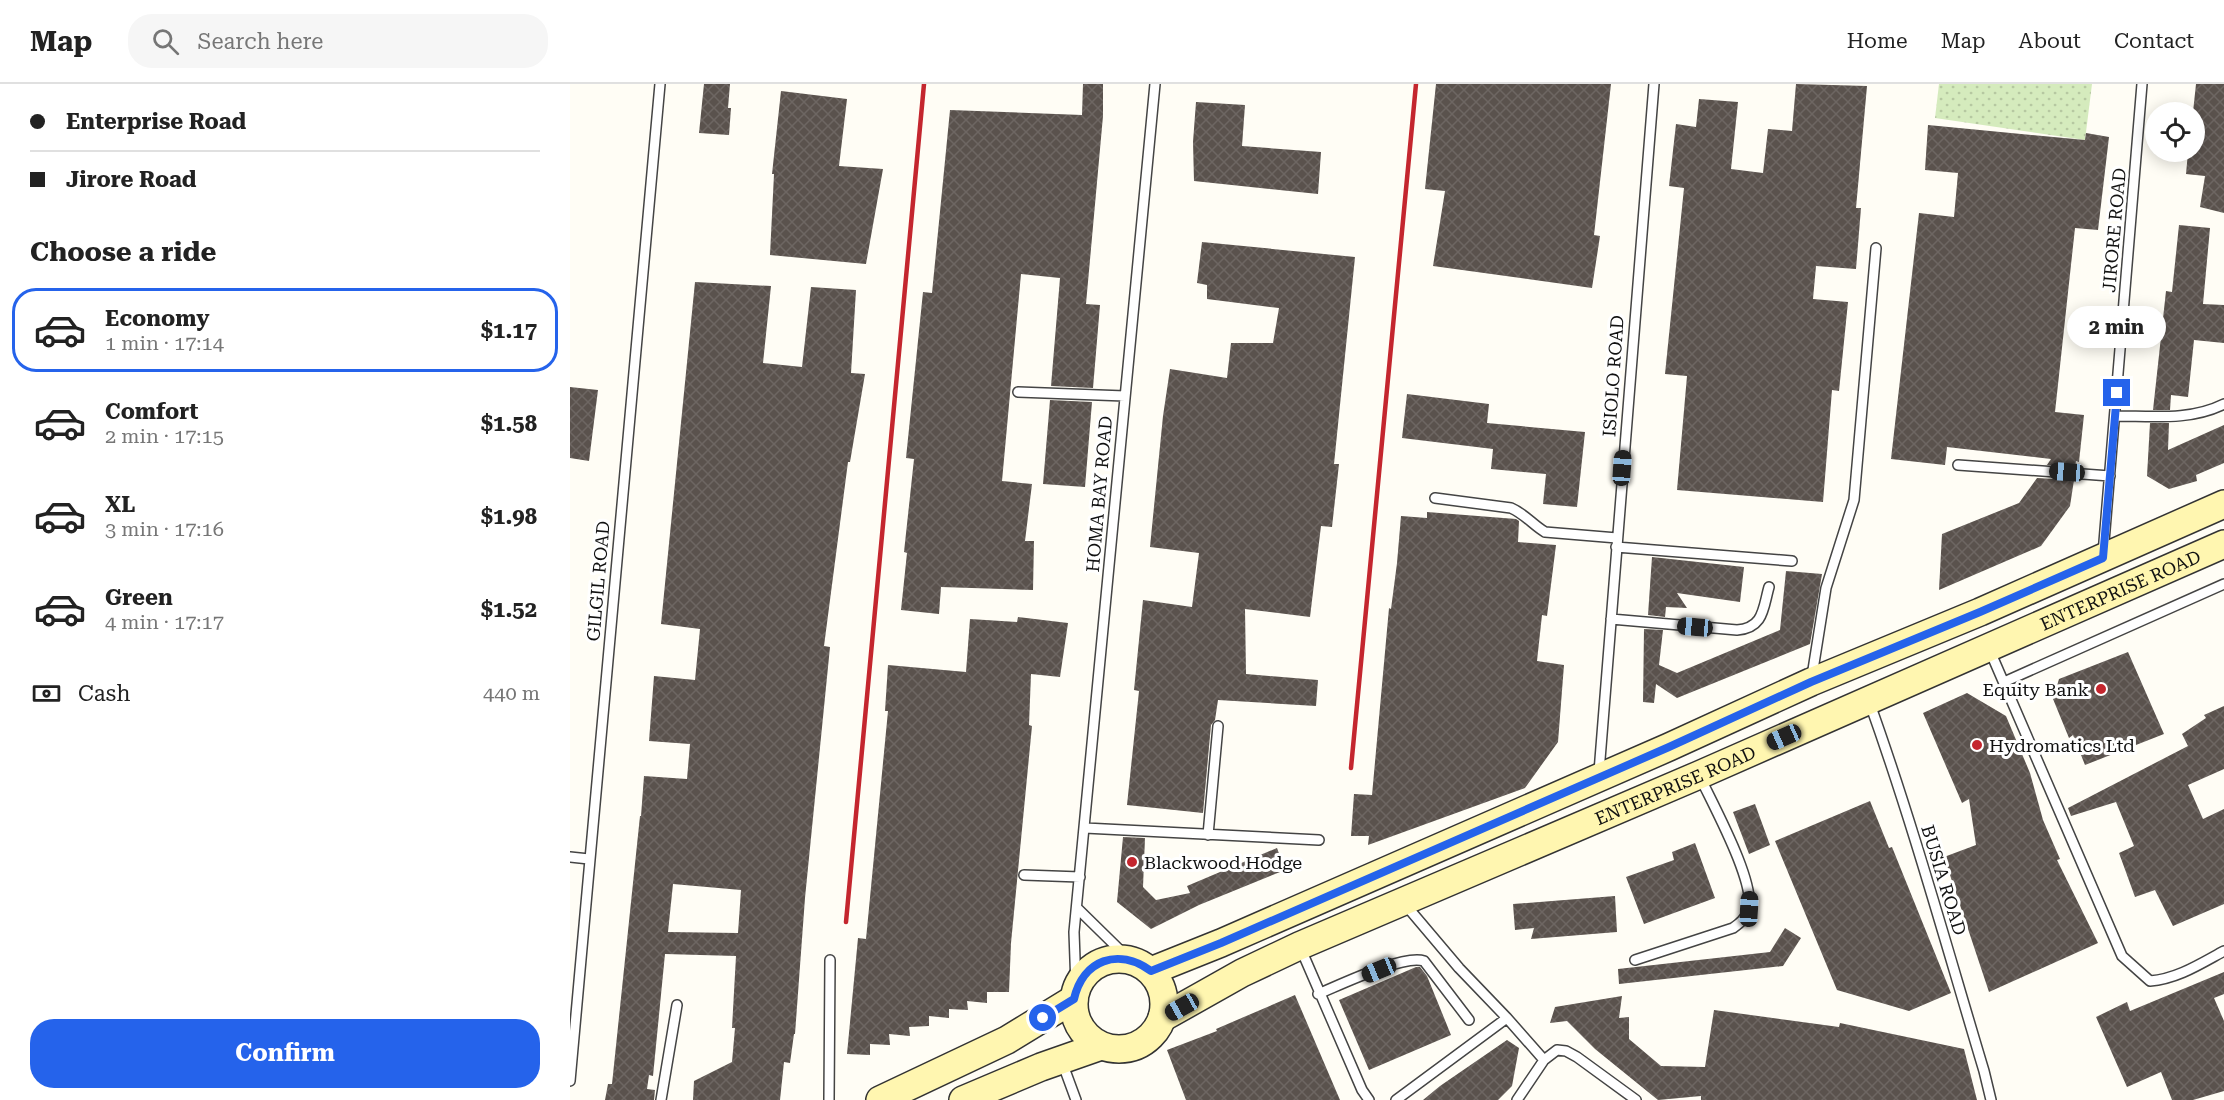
<!DOCTYPE html>
<html lang="en">
<head>
<meta charset="utf-8">
<style>
  body { margin:0; font-family:"Roboto Serif",serif; background:#f6f6f6; color:#222; height:100vh; display:flex; flex-direction:column; font-size:22px; white-space:nowrap }
  * { box-sizing:border-box; margin:0 }
  p { font-size:20px; color:#767676 }
  .icon { flex:none; width:33px; height:33px; fill:none; stroke:currentColor; stroke-width:2; stroke-linecap:round; stroke-linejoin:round }
  .map { position:relative; flex:1; overflow:hidden }
  .drawer { display:flex; flex-direction:column; background:#fff; width:570px }
  .drawer>* { flex:none }
  .banner { display:grid; align-content:center; height:132px; padding:0 30px; background:#fff }
  .buttons { position:absolute; left:1575px; top:18px; display:grid; gap:12px }
  .buttons a { display:grid; place-items:center; width:60px; height:60px; border-radius:50%; background:#fff; box-shadow:0 3px 15px #0003; font-size:30px }
  .end { position:absolute; width:27px; height:27px; margin:-14px; border:8px solid #2563eb; background:#fff; box-shadow:0 0 0 3px #fff }
  .from { border-radius:50% }
  .bubble { position:absolute; height:42px; border-radius:21px; background:#fff; box-shadow:0 3px 15px #0003; font-size:20px; font-weight:700; line-height:42px; text-align:center }
  .car { position:absolute; width:18px; height:36px; margin:-18px -9px; border-radius:8px; box-shadow:0 0 4px 2px #0007; background:linear-gradient(#222 24%,#8ab4d8 0 40%,#222 0 76%,#8ab4d8 0 86%,#222 0) }
  .banner b { display:flex; align-items:center; gap:21px; height:57px; font-size:22px }
  .banner b+b { border-top:2px solid #e0e0e0 }
  .banner i { width:15px; height:15px; background:#222 }
  ul { padding:0; list-style:none }
  li { display:flex; align-items:center; gap:18px; height:84px; margin:0 12px 9px; padding:0 18px; border:3px solid transparent; border-radius:24px }
  li div { flex:1 }
  li b { display:block; font-size:22px }
  li em { font-style:normal; font-weight:700 }
  li.selected { border-color:#2563eb }
  li>.icon { width:54px; height:54px; stroke-width:1.5 }
  h2 { padding:0 30px; font-size:27px; line-height:72px }
  .pay { display:flex; align-items:center; gap:15px; height:66px; padding:0 30px; font-size:22px }
  .pay p { margin-inline-start:auto }
  .button { display:flex; gap:12px; margin-top:auto; padding:12px 30px }
  .button a { flex:1; height:69px; border-radius:24px; background:#2563eb; color:#fff; font-size:24px; font-weight:700; line-height:69px; text-align:center }
  header { display:flex; align-items:center; gap:36px; box-sizing:border-box; height:84px; padding:0 30px; background:#fff; border-bottom:2px solid #e0e0e0 }
  header strong { font-size:28px }
  nav { display:flex; gap:33px; margin-inline-start:auto; font-size:21px }
  .search { width:420px; height:54px; background:#f6f6f6; display:flex; align-items:center; gap:15px; box-sizing:border-box; padding:0 21px; border-radius:24px; color:#767676; font-size:22px }
  main { display:flex; flex:1; min-height:0 }
  .map>svg:first-child { display:block }
</style>
</head>
<body>
<header>
<strong>Map</strong>
<div class="search"><svg class="icon" aria-label="search" viewBox="0 0 24 24"><circle cx="10" cy="10" r="6"/><path d="M15 15l6 6"/></svg>Search here</div>
<nav><a>Home</a><a>Map</a><a>About</a><a>Contact</a></nav>
</header>
<main>
<section class="drawer">
<div class="banner">
<b><i class="from"></i>Enterprise Road</b>
<b><i></i>Jirore Road</b>
</div>
<h2>Choose a ride</h2>
<ul>
<li class="selected"><svg class="icon" aria-label="car" viewBox="0 0 24 24"><path d="M5 17H2v-5l4-1 3-4h7l3 4 3 1v5h-3M9 17h6M6 11h13"/><circle cx="7" cy="17" r="2"/><circle cx="17" cy="17" r="2"/></svg><div><b>Economy</b><p>1 min · 17:14</p></div><em>$1.17</em></li>
<li><svg class="icon" aria-label="car" viewBox="0 0 24 24"><path d="M5 17H2v-5l4-1 3-4h7l3 4 3 1v5h-3M9 17h6M6 11h13"/><circle cx="7" cy="17" r="2"/><circle cx="17" cy="17" r="2"/></svg><div><b>Comfort</b><p>2 min · 17:15</p></div><em>$1.58</em></li>
<li><svg class="icon" aria-label="car" viewBox="0 0 24 24"><path d="M5 17H2v-5l4-1 3-4h7l3 4 3 1v5h-3M9 17h6M6 11h13"/><circle cx="7" cy="17" r="2"/><circle cx="17" cy="17" r="2"/></svg><div><b>XL</b><p>3 min · 17:16</p></div><em>$1.98</em></li>
<li><svg class="icon" aria-label="car" viewBox="0 0 24 24"><path d="M5 17H2v-5l4-1 3-4h7l3 4 3 1v5h-3M9 17h6M6 11h13"/><circle cx="7" cy="17" r="2"/><circle cx="17" cy="17" r="2"/></svg><div><b>Green</b><p>4 min · 17:17</p></div><em>$1.52</em></li>
</ul>
<div class="pay"><svg class="icon" aria-label="cash" viewBox="0 0 24 24"><path d="M3 7h18v10H3z"/><circle cx="12" cy="12" r="2"/></svg>Cash<p>440 m</p></div>
<div class="button"><a>Confirm</a></div>
</section>
<div class="map">
<svg width="1654" height="1016" viewBox="0 0 1654 1016">
  <defs>
    <pattern id="park-dots" width="8" height="8" patternUnits="userSpaceOnUse" patternTransform="scale(1.5)"><rect width="8" height="8" fill="#d5ebbd"/><path d="M2 2h.1M6 6h.1" fill="none" stroke="#b6c8a1" stroke-width="1.8" stroke-linecap="round"/></pattern>
    <pattern id="building-cross-hatch" width="8" height="8" patternUnits="userSpaceOnUse" patternTransform="scale(1.5)"><rect width="8" height="8" fill="#5a524d"/><path d="M0 0l8 8M0 8l8-8" fill="none" stroke="#6d6662"/></pattern>
  </defs>
  <rect width="100%" height="100%" fill="#fffdf5"/>
  <!-- park -->
  <path fill="url(#park-dots)" d="M1369,0H1522L1515,56L1365,34Z"/>
  <!-- building -->
  <path fill="url(#building-cross-hatch)" fill-rule="evenodd" d="M134,0H160L158,24H161L159,51L129,49Z
    M513,0H533V32L516,220L530,221L523,304L481,302L490,194L451,190L432,397L462,400L455,457H464L463,506L371,503L369,530L331,526L337,469L334,468L344,375L336,374L353,208L362,209L380,26L512,31Z
    M866,0H1041L1024,151L1030,152L1022,204L863,182L875,107L855,105Z
    M1226,0L1297,2L1286,124H1291L1286,185L1246,182L1243,215L1278,218L1269,307L1262,306L1253,418L1107,406L1117,292L1095,290L1114,104L1099,102L1106,40L1126,43L1129,15L1168,18L1161,85L1193,89L1198,45L1222,47Z
    M1626,0H1654V129L1630,123L1635,92L1616,90L1618,68H1624V28H1623Z
    M211,7L277,15L269,82L313,85L296,180L200,171L204,90H202Z
    M626,18L675,21L672,62L751,68L748,110L624,97L623,58Z
    M1358,41L1515,56L1516,49L1539,53L1528,146L1505,144L1485,328L1514,331L1509,378L1506,377L1505,383L1477,381L1481,375L1377,363L1375,381L1321,375L1349,129L1384,133L1388,89L1355,86Z
    M1609,141L1640,144L1633,220L1654,221V259L1624,256L1618,313L1601,311L1600,326H1583L1596,207L1602,208Z
    M632,158L785,173L764,380H769L762,443L751,442L740,533L675,525L676,590L748,596L746,622L648,616L645,636L641,641L633,729L557,721L569,607L564,606L573,516L622,523L629,469L580,463L593,332L600,285L657,294L661,259H703L709,224L637,215V201L627,199Z
    M125,198L201,202L193,279L232,283L241,203L286,206L281,289L295,290L280,378H278L254,562L260,563L235,814L225,950H224L220,979L214,978L210,1016H123L124,997L162,978L165,944H162L166,872L95,870L83,992L79,991L77,1005L85,1006L84,1016H35L38,1000H42L70,732H71L74,692L117,695L120,660L79,657L84,592L125,596L130,545L91,540ZM103,800L171,806L168,849L98,848Z
    M0,303L28,306L19,377L0,374Z
    M837,310L919,320L917,339L1015,348L1007,423L973,420L976,390L921,385L923,365L832,354Z
    M480,316L522,318L515,403L473,400Z
    M1580,339H1599L1598,366L1654,341V379L1626,391L1627,397L1599,405L1577,392Z
    M1467,394L1504,396L1500,422L1471,462L1369,506L1372,450L1449,419Z
    M857,428L946,435L949,437L948,458L986,461L977,532L972,531L967,577L994,581L988,658L955,704L798,761L799,752H781L784,710L802,711L819,524L821,525L827,479L831,432L857,434Z
    M1082,473L1174,483L1170,518L1107,509L1117,524L1096,523L1095,533L1078,531Z
    M1216,487L1252,490L1240,560L1107,614L1086,600L1084,619L1073,618L1074,545L1093,546L1089,581L1107,589L1210,546Z
    M448,533L498,539L490,593L461,590L459,641L462,642L441,859L439,908H417V919L397,917L398,926L379,925V934L359,932V942L339,943L340,952L319,950L320,961L300,960V971L277,970L288,854L296,855L318,627H315L318,581L396,588L400,535L447,538Z
    M1558,568L1594,650L1515,681L1503,651L1499,654L1483,615L1489,595Z
    M1397,609L1436,632L1460,689L1473,736L1490,775L1487,776L1528,859L1419,908L1374,773L1406,761L1399,715L1392,719L1353,629Z
    M1654,622V685L1618,701L1633,735L1654,725V820L1603,842L1585,806L1565,813L1549,769L1564,762L1546,718L1501,732L1498,724L1618,662L1612,650L1636,634L1634,631Z
    M1300,717L1319,764L1322,763L1381,909L1339,927L1267,906L1205,757Z
    M1185,720L1200,761L1179,770L1163,728Z
    M553,753L575,754L573,803L586,816L620,809L617,802L707,764L715,786L629,821L581,845L547,818Z
    M1125,759L1145,814L1074,840L1056,793L1104,776L1102,768Z
    M1045,812L1047,848L961,855L964,844L945,846L943,820Z
    M1215,844L1231,854L1213,882L1049,900L1048,885L1200,868Z
    M846,883H850L857,892L881,951L799,986L769,916Z
    M1654,888V910L1644,914L1654,937V1007L1623,1016H1602L1591,988L1557,1003L1526,933L1557,918L1560,927Z
    M725,911L770,1016H616L597,966L647,947L646,945Z
    M1052,912L1049,934L1059,933V955L1091,982L1135,983L1144,926L1269,943L1270,939L1394,965L1407,1016H1131V1012L1088,1016L1025,965L997,937L980,939L985,923Z
    M937,956L949,964L942,1002L928,1016H853L870,1002Z"/>
  <g fill="none" stroke-linecap="round" stroke-linejoin="round">
    <defs>
      <path id="lane" d="M448,308L555,312
        M1545,332C1582,332 1620,337 1654,320
        M1388,381L1540,392
        M865,414L941,424C955,430 963,441 975,448L1047,454
        M1046,463L1222,477
        M1533,470L1572,0
        M1041,535L1167,546C1194,544 1193,524 1199,503
        M1420,567L1552,872L1580,897C1607,895 1630,880 1654,867
        M1242,592L1256,504L1284,416L1306,164
        M1434,598L1654,500
        M1300,620C1343,740 1377,864 1414,987L1421,1016
        M1029,688L1084,0
        M515,744L749,756
        M638,751L648,642
        M0,773L19,775
        M454,791L510,793
        M834,819L889,884L937,934L974,976
        M507,824L559,875
        M730,863L792,1006L799,1016
        M1065,876L1163,844C1170,839 1175,835 1178,827C1188,802 1142,719 1130,693
        M506,903L504,848L585,0
        M748,910C770,901 834,870 854,877L899,936
        M492,978L506,1016
        M0,997L90,0
        M91,1016L107,921
        M259,1016L260,876
        M826,1016L937,934
        M947,1016L974,976L987,966L996,967L1007,973L1066,1016"/>
      <g id="secondary">
        <circle cx="549" cy="920" r="45"/>
        <path d="M581,887L651,859L1099,663L1241,598L1410,528L1654,420"/>
        <path id="s1" d="M592,934L672,889L729,862L1129,691L1654,460"/>
        <path d="M310,1016L437,956L504,915"/>
        <path d="M393,1016L471,983L531,962"/>
      </g>
    </defs>
    <!-- lane casing -->
    <use href="#lane" stroke="#444" stroke-width="12"/>
    <!-- secondary casing -->
    <use href="#secondary" stroke="#333" stroke-width="30"/>
    <!-- lane -->
    <use href="#lane" stroke="#fff" stroke-width="9"/>
    <!-- secondary -->
    <use href="#secondary" stroke="#fff6b0" stroke-width="27"/>
    <!-- rail -->
    <path stroke="#c4262e" stroke-width="4.5" d="M781,684L846,0
      M276,838L354,0"/>
  </g>
  <g fill="none" stroke-linecap="round" stroke-linejoin="round">
    <!-- route -->
    <path stroke="#2563eb" stroke-width="8" d="M473,934L504,915C513,876 548,863 581,887L651,859L1099,663L1241,598L1410,528L1533,474L1547,309"/>
  </g>
  <!-- markers -->
  <g fill="#c4262e" stroke="#fff" stroke-width="2">
    <circle cx="1531" cy="605" r="6"/>
    <circle cx="1407" cy="661" r="6"/>
    <circle cx="562" cy="778" r="6"/>
  </g>
  <g text-anchor="middle" dominant-baseline="central" stroke-width="6" stroke-linejoin="round" paint-order="stroke">
    <!-- street labels -->
    <g font-size="18" fill="#111" stroke="#fff">
      <text transform="translate(1544 146) rotate(-85)">JIRORE ROAD</text>
      <text transform="translate(1043 292) rotate(-86)">ISIOLO ROAD</text>
      <text transform="translate(529 410) rotate(-85)">HOMA BAY ROAD</text>
      <text transform="translate(28 497) rotate(-85)">GILGIL ROAD</text>
      <text stroke="none"><textPath href="#s1" startOffset="1050">ENTERPRISE ROAD</textPath></text>
      <text stroke="none"><textPath href="#s1" startOffset="564">ENTERPRISE ROAD</textPath></text>
      <text transform="translate(1374 796) rotate(73)">BUSIA ROAD</text>
    </g>
    <!-- poi labels -->
    <g font-size="18" fill="#111" stroke="#fff" text-anchor="start">
      <text x="1519" y="605" text-anchor="end">Equity Bank</text>
      <text x="1419" y="661">Hydromatics Ltd</text>
      <text x="574" y="778">Blackwood Hodge</text>
    </g>
  </g>
</svg>
<div class="buttons">
<a><svg class="icon" aria-label="locate" viewBox="0 0 24 24"><circle cx="12" cy="12" r="6"/><path d="M12 2v4M12 18v4M2 12h4M18 12h4"/></svg></a>
</div>
<i class="end from" style="left:473px;top:934px"></i>
<i class="end" style="left:1547px;top:309px"></i>
<div class="bubble" style="left:1497px;top:222px;width:99px">2 min</div>
<i class="car" style="left:1052px;top:384px;rotate:4deg"></i>
<i class="car" style="left:1497px;top:388px;rotate:274deg"></i>
<i class="car" style="left:1125px;top:543px;rotate:275deg"></i>
<i class="car" style="left:1214px;top:653px;rotate:246deg"></i>
<i class="car" style="left:1179px;top:825px;rotate:3deg"></i>
<i class="car" style="left:809px;top:886px;rotate:248deg"></i>
<i class="car" style="left:612px;top:923px;rotate:241deg"></i>
</div>
</main>
</body>
</html>
